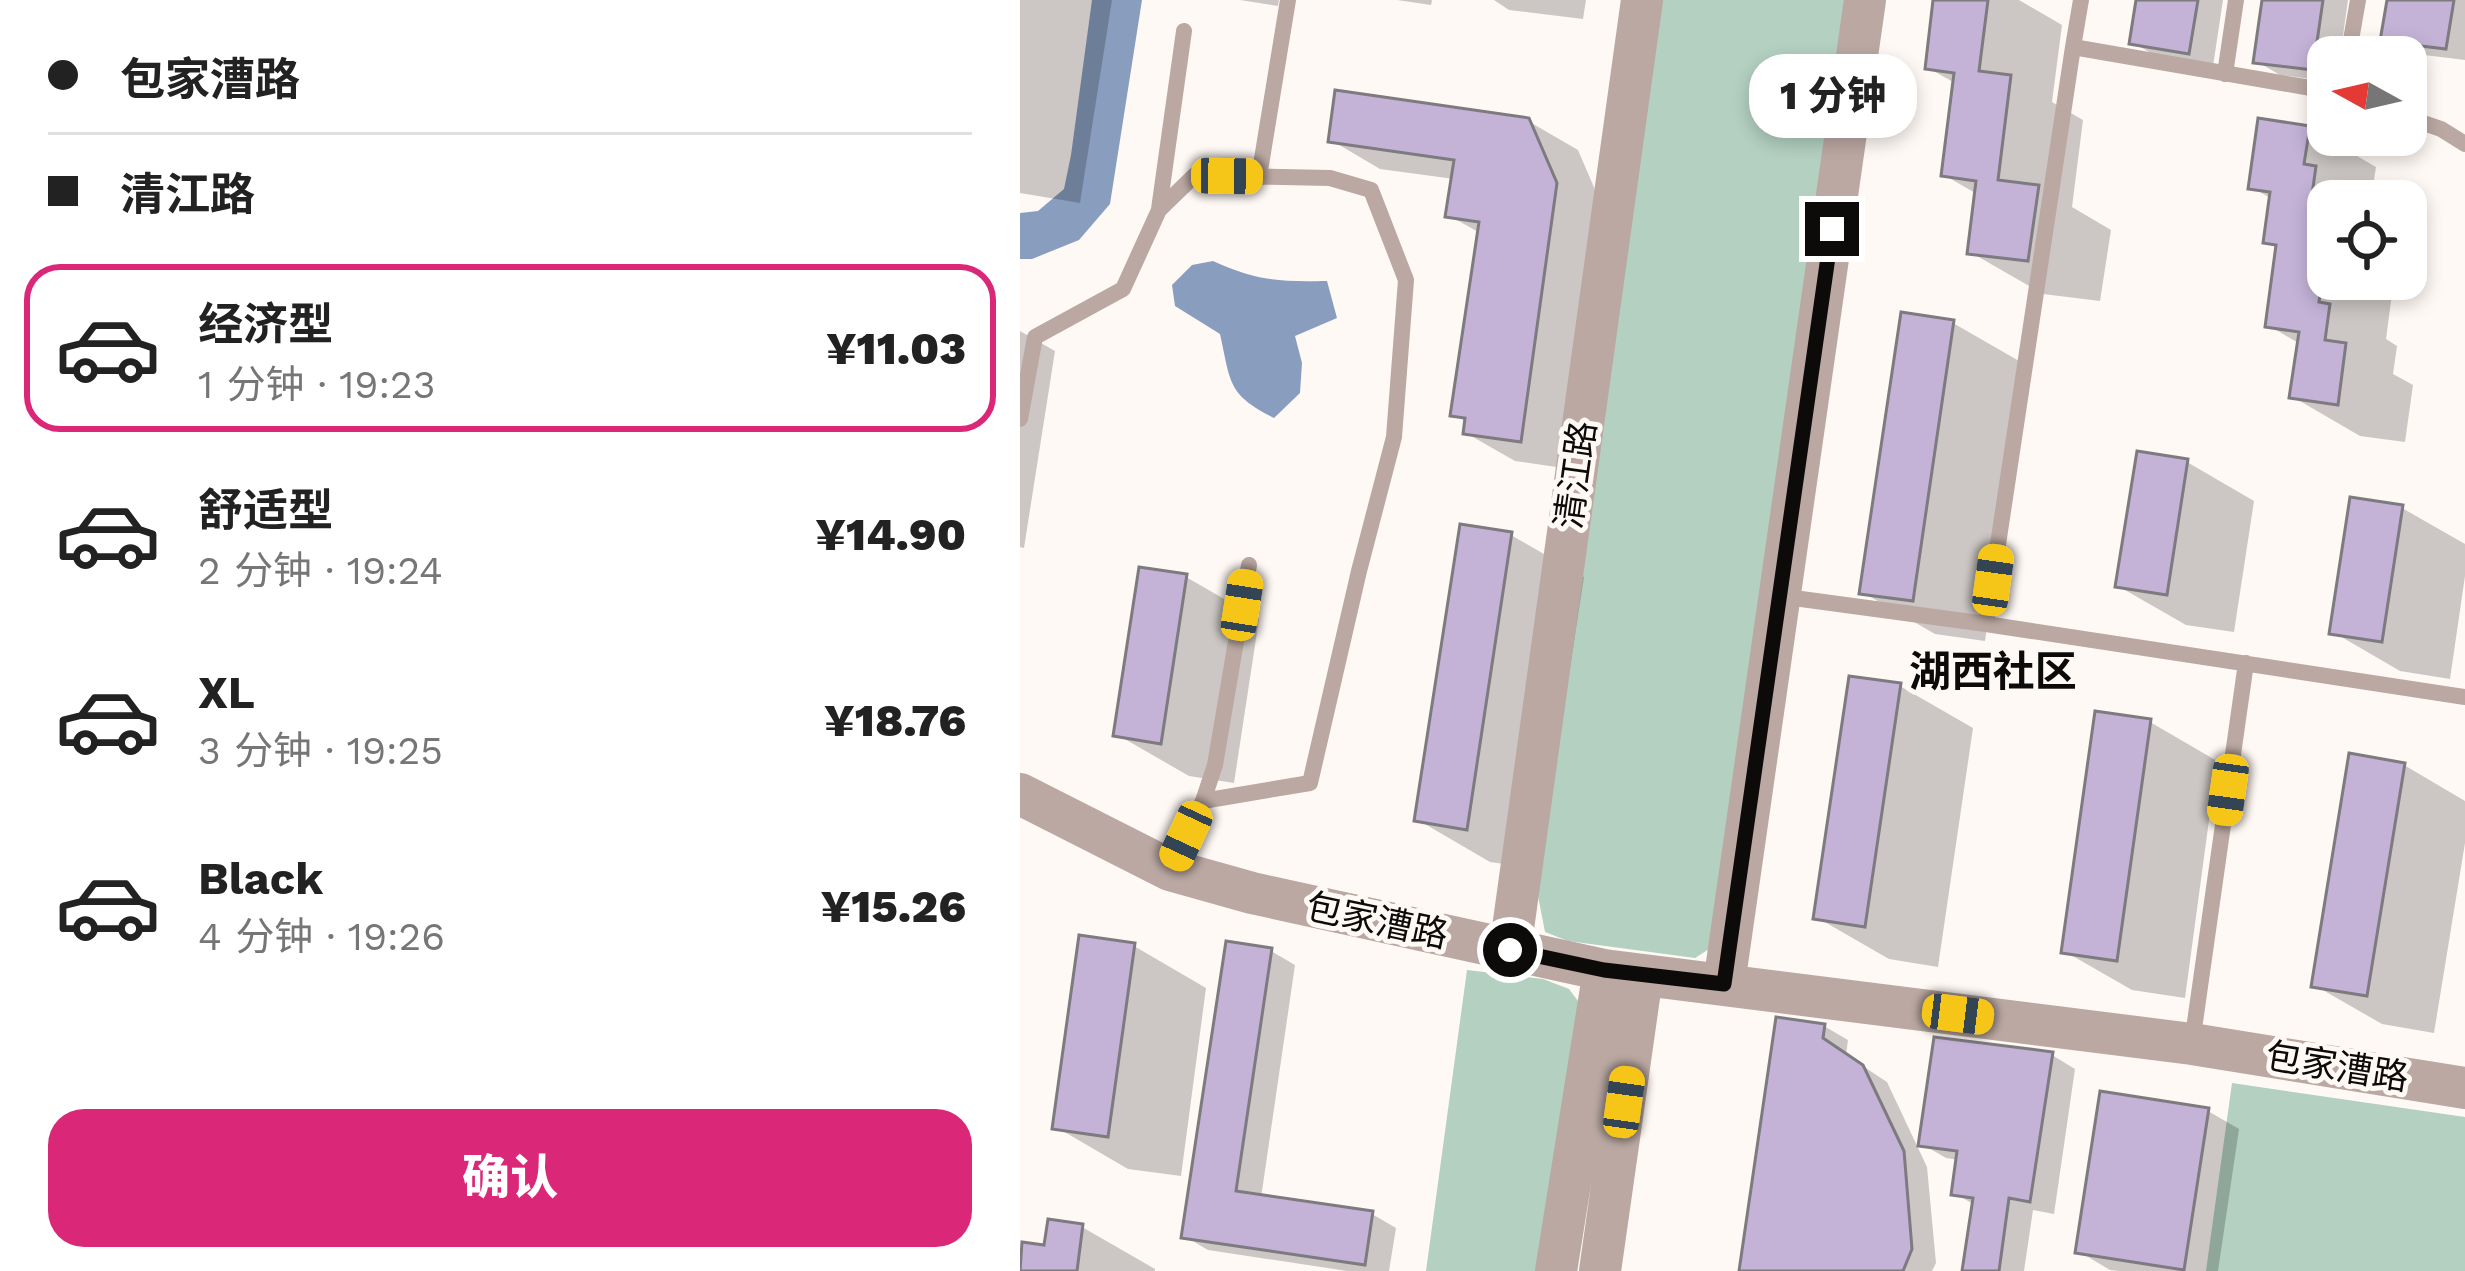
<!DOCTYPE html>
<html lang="zh">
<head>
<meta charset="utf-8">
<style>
  body { margin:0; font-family:"Work Sans","Noto Sans SC",sans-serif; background:#f2f2f2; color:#222; height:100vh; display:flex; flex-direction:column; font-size:45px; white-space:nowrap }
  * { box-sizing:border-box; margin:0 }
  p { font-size:39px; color:#767676 }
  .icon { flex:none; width:66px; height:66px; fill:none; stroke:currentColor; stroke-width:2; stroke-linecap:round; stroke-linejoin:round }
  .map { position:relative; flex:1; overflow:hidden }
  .details { display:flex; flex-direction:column; background:#fff; width:1020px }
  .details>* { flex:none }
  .hud { display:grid; align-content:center; height:264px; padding:0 48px; background:#fff }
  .needle { width:78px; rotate:278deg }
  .buttons { position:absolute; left:1287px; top:36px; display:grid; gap:24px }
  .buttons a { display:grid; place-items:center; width:120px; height:120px; border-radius:24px; background:#fff; box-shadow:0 6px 18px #0003; font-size:60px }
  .end { position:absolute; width:54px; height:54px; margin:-27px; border:15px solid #0d0b09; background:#fff; box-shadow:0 0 0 6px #fff }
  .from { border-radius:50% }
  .bubble { position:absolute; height:84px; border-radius:36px; background:#fff; box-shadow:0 6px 18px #0003; font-size:39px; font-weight:800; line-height:84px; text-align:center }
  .car { position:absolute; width:36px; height:72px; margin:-36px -18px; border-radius:15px; box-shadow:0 0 9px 3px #0007; background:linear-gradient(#f5c518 24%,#345 0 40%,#f5c518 0 76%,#345 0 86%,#f5c518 0) }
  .hud b { display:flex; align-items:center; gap:42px; height:114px; font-size:45px }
  .hud b+b { border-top:3px solid #e0e0e0 }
  .hud i { width:30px; height:30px; background:#222 }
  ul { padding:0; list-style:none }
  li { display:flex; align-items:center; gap:36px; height:168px; margin:0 24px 18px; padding:0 24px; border:6px solid transparent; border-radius:36px }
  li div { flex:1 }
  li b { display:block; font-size:45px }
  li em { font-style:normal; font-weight:800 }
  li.current { border-color:#db2777 }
  li>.icon { width:108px; height:108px; stroke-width:1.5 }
  .action { display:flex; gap:24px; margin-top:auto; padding:24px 48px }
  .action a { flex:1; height:138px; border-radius:36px; background:#db2777; color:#fff; font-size:48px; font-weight:800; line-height:138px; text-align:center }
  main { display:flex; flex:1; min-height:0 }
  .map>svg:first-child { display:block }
</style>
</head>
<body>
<main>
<section class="details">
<div class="hud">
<b><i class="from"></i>包家漕路</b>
<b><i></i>清江路</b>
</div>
<ul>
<li class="current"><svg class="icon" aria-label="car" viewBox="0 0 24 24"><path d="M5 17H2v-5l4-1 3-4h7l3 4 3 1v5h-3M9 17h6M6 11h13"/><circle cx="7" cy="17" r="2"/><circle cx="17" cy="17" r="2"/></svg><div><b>经济型</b><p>1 分钟 · 19:23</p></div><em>¥11.03</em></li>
<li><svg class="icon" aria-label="car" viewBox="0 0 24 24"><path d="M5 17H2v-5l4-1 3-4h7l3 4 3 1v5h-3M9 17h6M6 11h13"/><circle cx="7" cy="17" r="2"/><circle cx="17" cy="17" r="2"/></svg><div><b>舒适型</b><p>2 分钟 · 19:24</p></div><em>¥14.90</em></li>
<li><svg class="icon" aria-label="car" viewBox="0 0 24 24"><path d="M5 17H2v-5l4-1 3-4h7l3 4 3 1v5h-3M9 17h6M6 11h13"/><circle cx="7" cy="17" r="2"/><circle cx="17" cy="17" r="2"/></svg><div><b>XL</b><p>3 分钟 · 19:25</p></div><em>¥18.76</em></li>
<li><svg class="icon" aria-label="car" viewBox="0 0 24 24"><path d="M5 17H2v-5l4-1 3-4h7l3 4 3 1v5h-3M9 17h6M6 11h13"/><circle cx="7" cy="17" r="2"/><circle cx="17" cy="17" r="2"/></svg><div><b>Black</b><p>4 分钟 · 19:26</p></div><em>¥15.26</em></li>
</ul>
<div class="action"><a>确认</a></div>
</section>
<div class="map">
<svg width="1445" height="1271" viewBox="0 0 1445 1271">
  <rect width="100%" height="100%" fill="#fff9f5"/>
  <!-- green -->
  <path fill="#b3d0c1" d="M639,0H831L697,944L675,958L548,941L525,932L518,896Z
    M447,970L523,979L549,989L564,1009L526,1271H406Z
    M1212,1083L1445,1117V1271H1186Z"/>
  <!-- water -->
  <path fill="#899ebf" d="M72,0H122L90,204L59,240L12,259H0V213L18,211L44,189L51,155Z
    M193,261C237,281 260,282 307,281L317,318L275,336L282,363L280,393L254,418C207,394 211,383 200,334L155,306L152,285L172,265Z"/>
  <!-- shadow -->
  <path fill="#0003" d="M0,0H92L60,203L0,193Z
    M220,0H259L258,6Z
    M377,0H412L411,5Z
    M474,0H566L563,19L489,10Z
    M917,0H999L1042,25L1032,102L1063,120L1052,207L1091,230L1080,301L1023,294L950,252L957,194L924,175L935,83L908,68Z
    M1119,0H1203L1193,66L1136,56L1112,42Z
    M1245,0H1328L1320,57H1308V81L1260,75L1236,61Z
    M1370,0H1445V60L1388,53L1364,39Z
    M508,121L558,150L585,213L550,469L495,461L446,433L448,423L433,414L460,233L428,215L434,179L360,169L311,140Z
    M1289,128L1356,167L1351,201H1308V279H1374L1366,339L1377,346L1373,374L1393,385L1385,442L1340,436L1273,397L1280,344L1248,325L1259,249L1246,242L1252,199L1231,187Z
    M933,323L1006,365L965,641L915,634L842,592Z
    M0,331L35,351L4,548L0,547Z
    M1167,462L1234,501L1214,632L1166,625L1098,586Z
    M1382,508L1445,544V576L1430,679L1380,671L1313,632Z
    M491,535L564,577L519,869L470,862L398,820Z
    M166,577L239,619L214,783L169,776L96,734Z
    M880,686L953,728L918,967L869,959L796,917Z
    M1130,722L1197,761L1165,998L1112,990L1044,951Z
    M1384,765L1445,801V843L1414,1033L1362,1024L1294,985Z
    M114,946L186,988L161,1176L108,1169L36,1127Z
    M251,951L275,965L241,1198L352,1214L376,1228L369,1271H327L188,1250L164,1236Z
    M804,1026L828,1040L826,1055L867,1082L907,1167L916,1263L912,1271H722Z
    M1032,1055L1055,1069L1034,1214L1013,1210L1004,1271H945L955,1205L934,1193L939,1160L926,1158L902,1144Z
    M1188,1111L1219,1129L1198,1271H1099L1090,1270L1058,1251Z
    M62,1227L135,1269V1271H1L27,1249Z"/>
  <!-- building -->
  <path fill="#c4b3d7" stroke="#7d7a80" stroke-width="3" d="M913,0H968L959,71L991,75L978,180L1019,185L1008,261L947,254L956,181L921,176L934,73L905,69Z
    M1116,0H1178L1169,54L1109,44Z
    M1242,0H1303L1293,70L1233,63Z
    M1367,0H1434L1426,49L1360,41Z
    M315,90L509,118L537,183L501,442L443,434L445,418L430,416L459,222L425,217L434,160L308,142Z
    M1238,118L1290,126L1284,164L1296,166L1292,195L1308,197V236L1299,302L1310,304L1305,340L1326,343L1318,405L1269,398L1279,332L1245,327L1256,245L1243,243L1250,192L1228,189Z
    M881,312L934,320L893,601L839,594Z
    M1117,451L1168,459L1147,595L1095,587Z
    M1330,497L1383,505L1362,642L1309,634Z
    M440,524L492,532L447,830L394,821Z
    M119,567L167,574L141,744L93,736Z
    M829,676L881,683L845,927L793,919Z
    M1075,711L1131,719L1097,961L1041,953Z
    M1329,753L1385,763L1347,996L1291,987Z
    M59,935L115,943L88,1137L32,1129Z
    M206,941L252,948L216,1191L353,1211L345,1265L161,1238Z
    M756,1017L805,1024L803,1038L843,1065L884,1151L892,1249L883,1271H719Z
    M914,1037L1033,1052L1010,1202L989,1198L979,1271H942L953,1198L931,1195L937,1151L898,1146Z
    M1080,1091L1189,1108L1164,1270L1055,1253Z
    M28,1219L63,1224L57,1271H0L2,1242L24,1245Z"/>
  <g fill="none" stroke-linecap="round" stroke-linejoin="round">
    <!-- service -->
    <path stroke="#bba8a2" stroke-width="16" d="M1053,47L1061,0
      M1328,57L1338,0
      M1205,74L1216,0
      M1386,117L1421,129L1445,144
      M239,177L268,0
      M139,209L164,31
      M0,419L15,337L103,289L139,210L175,175L310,178L351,190L386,280L374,437L339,571L290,783L183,801
      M759,596L966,624L1445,697
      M966,624L1053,47L1308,91
      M150,869L183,801L195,765L229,565
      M1172,1043L1226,663"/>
    <!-- tertiary -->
    <path stroke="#bba8a2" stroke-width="42" d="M0,794L150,870L232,893L584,970L1172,1044L1445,1088
      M490,950L622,0
      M704,984L845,0
      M536,1271L584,970
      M580,1271L622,976"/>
  </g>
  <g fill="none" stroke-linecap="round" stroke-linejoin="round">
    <!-- route -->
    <path stroke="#0d0b09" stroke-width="15" d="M490,950L584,970L704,984L812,229"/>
  </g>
  <g text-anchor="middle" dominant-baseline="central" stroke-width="10" stroke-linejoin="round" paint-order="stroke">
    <!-- street labels -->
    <g font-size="36" fill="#0d0b09" stroke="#fff9f5">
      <text transform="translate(556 475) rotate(-82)">清江路</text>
      <text transform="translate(357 921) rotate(12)">包家漕路</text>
      <text transform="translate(1317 1067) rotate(9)">包家漕路</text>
    </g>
    <!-- quarter labels -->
    <g font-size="42" font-weight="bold" fill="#0d0b09" stroke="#fff9f5">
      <text x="973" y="671">湖西社区</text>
    </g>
  </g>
</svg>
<div class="buttons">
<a><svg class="needle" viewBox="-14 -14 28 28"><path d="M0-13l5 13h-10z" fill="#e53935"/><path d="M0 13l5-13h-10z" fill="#767676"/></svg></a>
<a><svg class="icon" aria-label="locate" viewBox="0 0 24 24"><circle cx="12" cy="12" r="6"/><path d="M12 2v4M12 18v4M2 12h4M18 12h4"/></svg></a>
</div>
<i class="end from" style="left:490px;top:950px"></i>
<i class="end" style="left:812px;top:229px"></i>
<div class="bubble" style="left:729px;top:54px;width:168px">1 分钟</div>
<i class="car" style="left:207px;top:176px;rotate:91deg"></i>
<i class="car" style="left:973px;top:580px;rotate:8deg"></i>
<i class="car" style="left:222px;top:605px;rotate:9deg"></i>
<i class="car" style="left:1208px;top:790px;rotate:188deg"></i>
<i class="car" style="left:166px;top:836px;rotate:205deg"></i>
<i class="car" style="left:938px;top:1014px;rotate:97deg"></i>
<i class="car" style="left:604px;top:1102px;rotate:8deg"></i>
</div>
</main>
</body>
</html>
